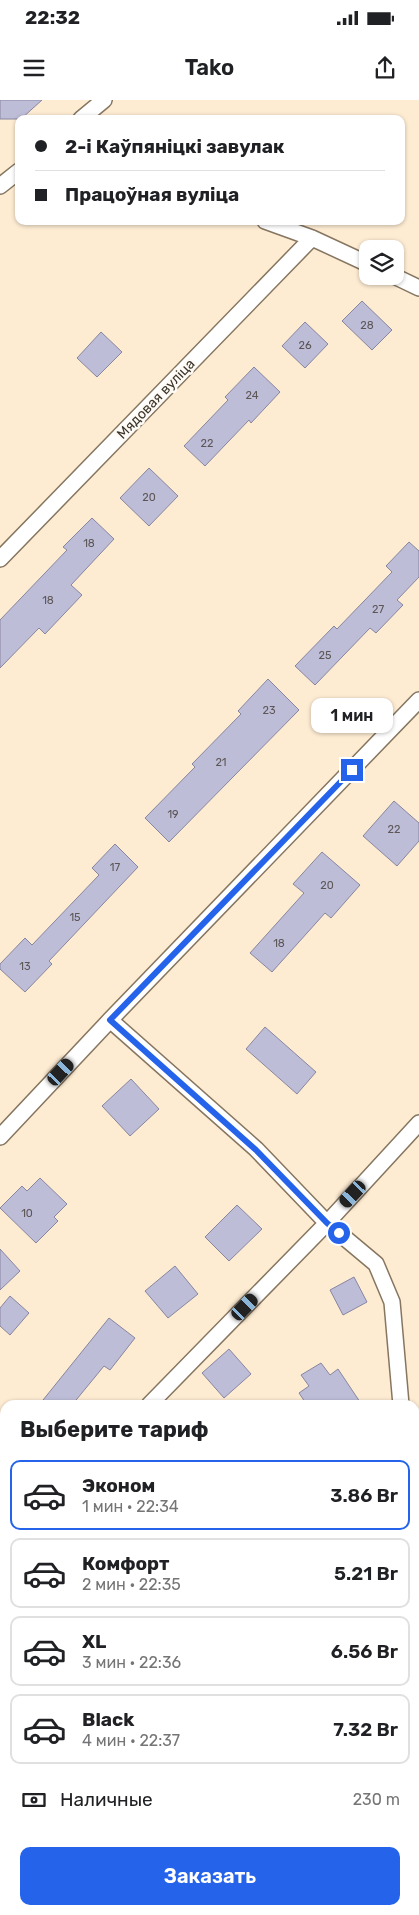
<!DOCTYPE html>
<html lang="ru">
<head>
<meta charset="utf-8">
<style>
  body { margin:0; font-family:Rubik,sans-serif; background:#f6f6f6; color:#202124; height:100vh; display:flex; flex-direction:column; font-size:19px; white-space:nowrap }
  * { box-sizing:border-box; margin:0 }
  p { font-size:16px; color:#757577 }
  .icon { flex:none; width:28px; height:28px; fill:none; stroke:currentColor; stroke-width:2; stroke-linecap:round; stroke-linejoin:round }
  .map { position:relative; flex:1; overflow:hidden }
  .side { position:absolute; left:0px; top:1300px; width:420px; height:515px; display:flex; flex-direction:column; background:#fff; border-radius:15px 15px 0 0; box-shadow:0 1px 4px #0004 }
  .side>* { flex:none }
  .guide { position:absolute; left:15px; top:15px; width:390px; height:110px; border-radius:10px; box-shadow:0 1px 4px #0004; display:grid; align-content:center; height:110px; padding:0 20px; background:#fff }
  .tools { position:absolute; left:359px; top:140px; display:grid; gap:10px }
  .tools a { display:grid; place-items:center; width:45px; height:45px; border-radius:10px; background:#fff; box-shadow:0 1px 4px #0004; font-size:25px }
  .end { position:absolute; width:22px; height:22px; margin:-11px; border:6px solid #2563eb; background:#fff; box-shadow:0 0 0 2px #fff }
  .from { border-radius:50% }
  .bubble { position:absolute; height:35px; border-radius:10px; background:#fff; box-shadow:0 1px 4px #0004; font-size:16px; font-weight:600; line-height:35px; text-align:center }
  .car { position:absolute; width:15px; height:30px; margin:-15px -8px; border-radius:6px; box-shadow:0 0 4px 1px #0007; background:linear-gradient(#222 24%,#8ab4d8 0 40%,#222 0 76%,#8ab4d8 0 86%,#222 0) }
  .guide b { display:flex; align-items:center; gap:18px; height:48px; font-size:19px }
  .guide b+b { border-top:1px solid #e0e0e0 }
  .guide i { width:12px; height:12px; background:#202124 }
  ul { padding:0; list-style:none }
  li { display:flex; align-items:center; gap:15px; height:70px; margin:0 10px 8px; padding:0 10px; border:2px solid #e0e0e0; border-radius:10px }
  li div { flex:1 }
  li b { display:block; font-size:19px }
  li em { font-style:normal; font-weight:600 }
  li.selected { border-color:#2563eb }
  li>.icon { width:45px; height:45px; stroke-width:1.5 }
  h2 { padding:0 20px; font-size:22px; line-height:60px }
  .pay { display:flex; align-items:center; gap:12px; height:55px; padding:0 20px; font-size:19px }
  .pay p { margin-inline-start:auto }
  .cta { display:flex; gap:10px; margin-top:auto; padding:10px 20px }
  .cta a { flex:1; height:58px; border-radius:10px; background:#2563eb; color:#fff; font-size:20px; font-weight:600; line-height:58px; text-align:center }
  .status { display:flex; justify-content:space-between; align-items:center; height:35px; padding:0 25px; background:#fff; direction:ltr }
  .status svg { height:14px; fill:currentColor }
  header { display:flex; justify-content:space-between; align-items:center; height:65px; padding:0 20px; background:#fff; font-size:22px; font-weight:600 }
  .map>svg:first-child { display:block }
</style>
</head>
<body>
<div class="status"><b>22:32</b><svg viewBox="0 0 49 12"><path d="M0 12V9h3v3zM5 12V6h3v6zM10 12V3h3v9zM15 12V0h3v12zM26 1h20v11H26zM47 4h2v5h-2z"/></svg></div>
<header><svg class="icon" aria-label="menu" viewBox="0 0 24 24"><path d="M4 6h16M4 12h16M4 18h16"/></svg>Tako<svg class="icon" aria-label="share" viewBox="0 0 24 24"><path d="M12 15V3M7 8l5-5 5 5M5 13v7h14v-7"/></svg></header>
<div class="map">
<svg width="419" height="1815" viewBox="0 0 419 1815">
  <rect width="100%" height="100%" fill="#fdebd2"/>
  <!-- building -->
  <path fill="#bebdd8" stroke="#8786a0" d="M0,0H42L21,19H0Z
    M362,201L392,230L372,250L342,221Z
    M305,222L328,244L305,268L282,246Z
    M101,232L122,252L97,277L77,258Z
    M254,267L280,292L251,323L249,320L205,366L184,346L228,300L225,297Z
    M149,368L178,396L149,426L120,398Z
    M92,418L114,439L71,485L82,495L45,534L39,528L0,568V520L67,450L63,447Z
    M409,442L419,451V477L397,500L403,505L376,533L370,528L315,585L295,566L334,526L337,529L392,472L386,466Z
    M268,579L299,610L169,742L145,718L195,667L192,664L241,614L238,611Z
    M394,701L419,723V741L397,766L363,736Z
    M115,744L138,767L49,861L52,864L25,892L0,869V864L25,838L32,845L99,775L92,768Z
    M322,752L360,785L331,818L325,813L272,872L250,853L304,793L293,784Z
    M265,927L316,972L297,994L246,949Z
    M131,979L159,1009L130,1036L102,1006Z
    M40,1078L67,1104L54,1117L58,1121L36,1143L0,1108L22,1086L27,1091Z
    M237,1105L262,1129L229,1161L205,1137Z
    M0,1149L20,1171L0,1190Z
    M175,1166L198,1194L168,1218L145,1191Z
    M354,1177L367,1202L343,1215L330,1190Z
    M10,1196L29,1213L10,1235L0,1226V1208Z
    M109,1218L135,1238L110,1270L104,1266L72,1305H39Z
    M229,1249L251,1274L224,1298L202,1273Z
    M321,1263L330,1275L338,1269L362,1305H307L299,1293L309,1286L301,1275Z"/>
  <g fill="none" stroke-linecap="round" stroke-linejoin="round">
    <defs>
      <path id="street" d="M81,19L104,0
        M0,86L19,71
        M265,121L312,138L368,164
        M394,176L419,188
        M0,459L312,138
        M110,920L256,1049L327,1123L376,1164L392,1202L401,1305
        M0,1037L110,920L419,600
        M149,1305L327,1123L419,1023
        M415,1465L419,1521
        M0,1675L5,1678
        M160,1810L163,1815"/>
    </defs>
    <!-- street casing -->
    <use href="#street" stroke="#867660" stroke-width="18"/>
    <!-- street -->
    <use href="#street" stroke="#fff" stroke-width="15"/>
  </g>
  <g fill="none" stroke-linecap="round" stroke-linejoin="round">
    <!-- route -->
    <path stroke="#2563eb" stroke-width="6" d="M339,1133L327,1123L256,1050L110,920L352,670"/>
  </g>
  <g text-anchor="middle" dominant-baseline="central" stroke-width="5" stroke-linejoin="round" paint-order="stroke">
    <!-- number labels -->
    <g font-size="11" fill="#5c5656">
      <text x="367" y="225">28</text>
      <text x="305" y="245">26</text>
      <text x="252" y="295">24</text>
      <text x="207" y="343">22</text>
      <text x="149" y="397">20</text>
      <text x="89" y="443">18</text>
      <text x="48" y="500">18</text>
      <text x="378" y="509">27</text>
      <text x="325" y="555">25</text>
      <text x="269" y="610">23</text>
      <text x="221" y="662">21</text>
      <text x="173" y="714">19</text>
      <text x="394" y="729">22</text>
      <text x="115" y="767">17</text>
      <text x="327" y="785">20</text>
      <text x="75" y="817">15</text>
      <text x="279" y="843">18</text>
      <text x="25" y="866">13</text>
      <text x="27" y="1113">10</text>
    </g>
    <!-- street labels -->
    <g font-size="14" fill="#3b342a" stroke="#fefaf5">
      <text transform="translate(156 299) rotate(-46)">Мядовая вуліца</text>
    </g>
  </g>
</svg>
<div class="tools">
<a><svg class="icon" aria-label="layers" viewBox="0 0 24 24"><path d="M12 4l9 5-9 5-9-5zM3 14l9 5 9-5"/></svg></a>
</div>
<i class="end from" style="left:339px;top:1133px"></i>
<i class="end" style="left:352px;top:670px"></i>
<div class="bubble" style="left:311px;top:598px;width:82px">1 мин</div>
<i class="car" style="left:61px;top:972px;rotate:43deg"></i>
<i class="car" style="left:353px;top:1094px;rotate:223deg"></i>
<i class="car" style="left:245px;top:1207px;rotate:44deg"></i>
<div class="guide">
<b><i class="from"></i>2-і Каўпяніцкі завулак</b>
<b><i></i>Працоўная вуліца</b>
</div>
<section class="side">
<h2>Выберите тариф</h2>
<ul>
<li class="selected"><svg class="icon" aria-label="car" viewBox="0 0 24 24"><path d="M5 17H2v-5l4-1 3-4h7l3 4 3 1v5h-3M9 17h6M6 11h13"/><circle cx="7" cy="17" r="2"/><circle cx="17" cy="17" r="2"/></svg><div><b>Эконом</b><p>1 мин · 22:34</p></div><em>3.86 Br</em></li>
<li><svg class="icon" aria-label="car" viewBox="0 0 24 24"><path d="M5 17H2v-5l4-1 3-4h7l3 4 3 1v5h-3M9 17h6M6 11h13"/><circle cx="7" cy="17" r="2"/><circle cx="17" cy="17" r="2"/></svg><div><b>Комфорт</b><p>2 мин · 22:35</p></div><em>5.21 Br</em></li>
<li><svg class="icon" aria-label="car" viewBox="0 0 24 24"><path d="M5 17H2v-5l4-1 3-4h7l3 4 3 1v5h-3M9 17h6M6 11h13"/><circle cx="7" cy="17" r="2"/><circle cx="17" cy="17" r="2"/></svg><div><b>XL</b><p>3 мин · 22:36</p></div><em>6.56 Br</em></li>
<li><svg class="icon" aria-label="car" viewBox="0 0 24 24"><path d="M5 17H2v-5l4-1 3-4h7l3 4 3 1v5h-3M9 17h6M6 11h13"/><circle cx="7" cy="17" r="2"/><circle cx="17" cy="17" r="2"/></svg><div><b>Black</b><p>4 мин · 22:37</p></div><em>7.32 Br</em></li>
</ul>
<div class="pay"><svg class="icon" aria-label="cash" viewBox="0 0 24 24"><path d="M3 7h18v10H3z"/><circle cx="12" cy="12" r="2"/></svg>Наличные<p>230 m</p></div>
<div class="cta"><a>Заказать</a></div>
</section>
</div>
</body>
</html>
